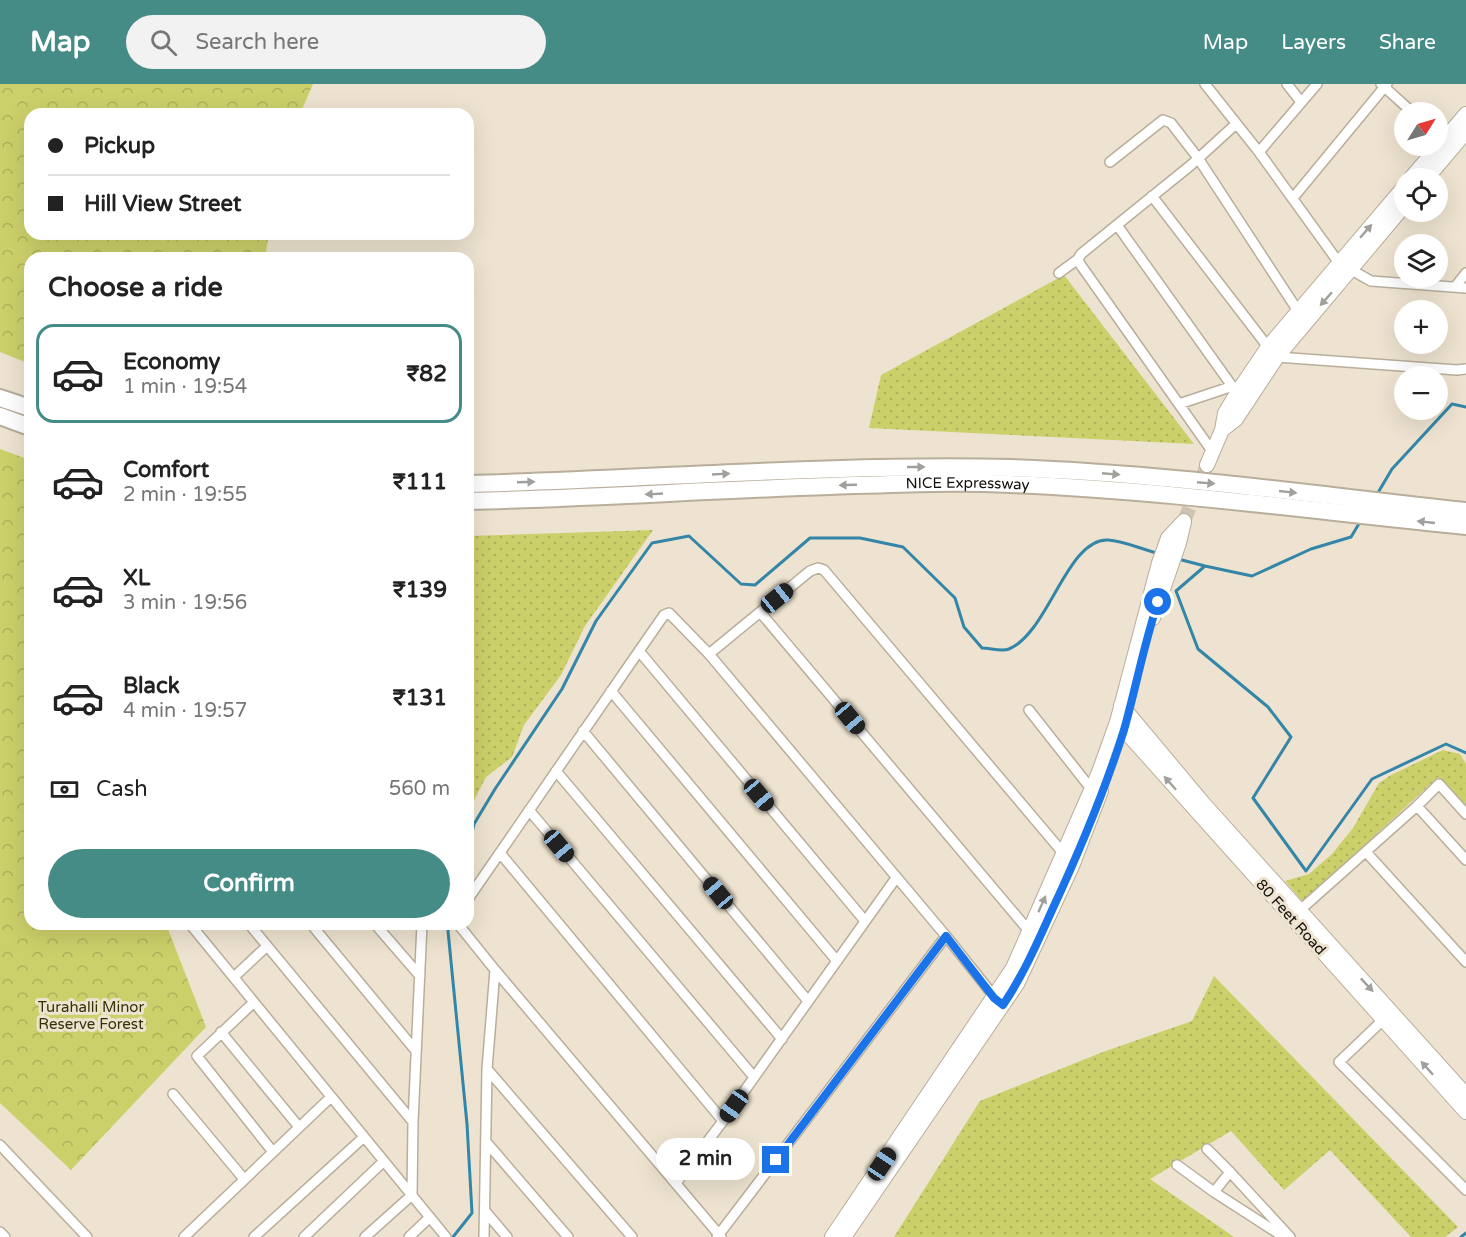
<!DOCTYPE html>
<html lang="en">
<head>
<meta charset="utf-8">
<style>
  body { margin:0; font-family:"Varela Round",sans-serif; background:#f2f2f2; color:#222; height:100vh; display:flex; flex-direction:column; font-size:22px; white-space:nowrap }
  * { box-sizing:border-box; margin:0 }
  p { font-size:20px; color:#767676 }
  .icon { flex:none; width:33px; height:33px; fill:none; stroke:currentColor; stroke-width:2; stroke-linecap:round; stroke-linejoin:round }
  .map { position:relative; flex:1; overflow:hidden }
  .side { position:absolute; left:24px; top:168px; width:450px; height:678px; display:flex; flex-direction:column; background:#fff; border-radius:18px; box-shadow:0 6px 24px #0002 }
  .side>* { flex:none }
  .hud { position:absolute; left:24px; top:24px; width:450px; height:132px; border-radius:18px; box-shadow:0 6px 24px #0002; display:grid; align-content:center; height:132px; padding:0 24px; background:#fff }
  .needle { width:39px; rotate:53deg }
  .fabs { position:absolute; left:1394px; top:18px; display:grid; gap:12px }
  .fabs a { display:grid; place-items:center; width:54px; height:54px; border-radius:50%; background:#fff; box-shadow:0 6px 24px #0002; font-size:30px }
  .end { position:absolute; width:27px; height:27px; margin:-14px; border:8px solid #1a73e8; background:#fff; box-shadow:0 0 0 3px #fff }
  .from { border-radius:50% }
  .bubble { position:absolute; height:42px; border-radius:21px; background:#fff; box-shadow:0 6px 24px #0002; font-size:20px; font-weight:700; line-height:42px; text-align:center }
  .car { position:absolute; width:18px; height:36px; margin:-18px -9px; border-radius:8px; box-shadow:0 0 4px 2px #0007; background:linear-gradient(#222 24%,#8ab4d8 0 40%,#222 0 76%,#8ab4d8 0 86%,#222 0) }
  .hud b { display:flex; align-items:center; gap:21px; height:57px; font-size:22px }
  .hud b+b { border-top:2px solid #e0e0e0 }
  .hud i { width:15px; height:15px; background:#222 }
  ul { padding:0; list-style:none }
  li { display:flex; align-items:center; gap:18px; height:99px; margin:0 12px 9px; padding:0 12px; border:3px solid transparent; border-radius:18px }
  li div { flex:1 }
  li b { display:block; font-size:22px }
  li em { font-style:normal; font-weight:700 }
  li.active { border-color:#468c86 }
  li>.icon { width:54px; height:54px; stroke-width:1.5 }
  h2 { padding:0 24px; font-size:27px; line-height:72px }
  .pay { display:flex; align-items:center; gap:15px; height:66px; padding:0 24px; font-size:22px }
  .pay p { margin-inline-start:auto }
  .primary-button { display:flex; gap:12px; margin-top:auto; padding:12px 24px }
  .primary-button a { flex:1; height:69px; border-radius:36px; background:#468c86; color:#fff; font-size:24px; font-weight:700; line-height:69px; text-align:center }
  header { display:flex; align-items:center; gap:36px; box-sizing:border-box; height:84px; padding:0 30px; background:#468c86; color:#fff }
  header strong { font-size:28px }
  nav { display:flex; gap:33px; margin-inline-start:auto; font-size:21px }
  .search { width:420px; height:54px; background:#f2f2f2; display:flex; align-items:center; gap:15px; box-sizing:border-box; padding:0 21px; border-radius:33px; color:#767676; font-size:22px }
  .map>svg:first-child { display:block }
</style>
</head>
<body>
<header>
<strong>Map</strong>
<div class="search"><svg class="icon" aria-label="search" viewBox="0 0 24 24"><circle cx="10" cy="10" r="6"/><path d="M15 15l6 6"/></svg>Search here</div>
<nav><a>Map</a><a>Layers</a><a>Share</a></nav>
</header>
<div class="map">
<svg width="1466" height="1153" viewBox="0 0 1466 1153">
  <defs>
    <pattern id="grass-dots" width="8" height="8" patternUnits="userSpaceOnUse" patternTransform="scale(1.5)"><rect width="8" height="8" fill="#ccd06a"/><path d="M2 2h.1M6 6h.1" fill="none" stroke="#aeb25b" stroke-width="1.8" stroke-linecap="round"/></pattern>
    <pattern id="forest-crowns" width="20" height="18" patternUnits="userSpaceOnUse" patternTransform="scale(1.5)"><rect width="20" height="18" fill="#ccd06a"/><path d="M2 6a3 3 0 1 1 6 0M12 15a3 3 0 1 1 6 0" fill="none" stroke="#aeb25b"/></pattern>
  </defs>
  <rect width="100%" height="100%" fill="#eee3d0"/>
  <!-- grass -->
  <path fill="url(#grass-dots)" d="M1064,191L1194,360L869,344L881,291Z
    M653,446L585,542L561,591L524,641L512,673L486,693L468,728V452Z
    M1443,666L1460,670L1466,680V722L1438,693L1303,818L1285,797L1309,790L1332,770L1353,744L1379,699L1391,691Z
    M1214,892L1458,1143L1445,1153H1411L1330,1066L1284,1106L1231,1047L1150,1095L1234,1153H894L980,1017L1103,968L1192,937Z"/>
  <!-- forest -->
  <path fill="url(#forest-crowns)" d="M0,0H313L300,30H30V150H269L265,174H30V280L0,268Z
    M0,365L30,376V840H166L206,943L71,1086L0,1019Z"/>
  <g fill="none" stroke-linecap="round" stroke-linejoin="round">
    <!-- stream -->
    <path stroke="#3386a8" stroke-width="3" d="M1376,412L1392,385L1452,320L1466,323
      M1360,438L1351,453L1311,465L1252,492L1205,482L1176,507L1198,565L1268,623L1291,653L1253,714L1306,787L1372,695L1446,660L1466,669
      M1178,475L1205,482
      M468,766L474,740L495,705L562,605L596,537L652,459L689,452L741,500L755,501L810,454H860L903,463L955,514L964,543L982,564C990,564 1002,568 1009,565C1049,548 1067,454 1108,456C1124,457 1141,465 1157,469
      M450,840L448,847L467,1040L472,1129L453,1153
      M1461,1153L1466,1149"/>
    <!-- secondary-tunnel -->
    <path stroke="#cdc4b2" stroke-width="14" stroke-dasharray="14 7" stroke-linecap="butt" d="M1184,437L1207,381"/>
    <defs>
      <path id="minor" d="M1205,0L1259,68L1339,179L1371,197L1466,204
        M1287,0L1301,18
        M1381,0L1412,28
        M1259,68L1317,0
        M1110,78L1163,36L1171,39L1198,74L1298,227
        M1152,112L1268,263
        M1293,114L1387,0
        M1117,141L1237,309
        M1078,175L1080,180L1212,367
        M1059,189L1078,175L1081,170L1191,81L1236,40
        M1455,203L1466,189
        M1277,273L1457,286L1466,285
        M1179,320L1233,302
        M760,528L1029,847
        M639,567L865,837
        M709,570L810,487L818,484L824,486L1064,770
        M611,607L837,877
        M1029,626L1092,706
        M583,647L808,917
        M556,687L782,955
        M1417,722L1466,776
        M529,726L754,993
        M1366,768L1466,878
        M500,769L723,1037
        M468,815L639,567L664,531L669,529L709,570L946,852L997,916
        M1299,827L1417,722L1439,700L1466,730
        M190,840L446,1153
        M249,840L413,1038
        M311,840L416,967
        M375,840L420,892
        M458,840L495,886L721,1153
        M234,893L267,862
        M253,919L197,972L273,1068
        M1383,936L1339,978L1466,1106
        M221,948L299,1043
        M487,985L632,1153
        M173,1010L244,1095
        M487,1059L568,1153
        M0,1061L87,1153
        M1207,1065L1230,1088
        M1177,1081L1214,1108L1284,1153
        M676,1099L723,1037L896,794
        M1214,1108L1230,1088L1290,1153
        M485,1127L507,1153
        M0,1148L5,1153
        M184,1153L331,1013
        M254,1153L364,1053
        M304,1153L384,1077
        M365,1153L412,1111L413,1038L422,840
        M409,1153L429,1134
        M484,1153L487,985L495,886
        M717,1153L946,852"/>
      <path id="secondary" d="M1411,94L1466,30
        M1427,94L1466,48
        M1222,346L1236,335L1277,273L1404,122
        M1207,381L1222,346L1225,329L1237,309L1268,263L1404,103
        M1153,534L1179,459L1184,438
        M1121,621L1203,719L1466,1011
        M1117,638L1466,1028
        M832,1153L1013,884L1099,688L1117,638L1159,479L1168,454L1184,437
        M844,1153L1017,900L1072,782L1101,707"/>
      <g id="motorway">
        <path d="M0,314L30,324"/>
        <path d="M0,332L30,343"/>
        <path d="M468,400C649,395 830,380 1011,384C1163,389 1315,411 1466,427"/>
        <path id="s1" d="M468,417C589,414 709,406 830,402C890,400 950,397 1011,400C1163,406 1314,427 1466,442"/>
      </g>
    </defs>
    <!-- minor casing -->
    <use href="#minor" stroke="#b8ae9b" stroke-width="12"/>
    <!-- secondary casing -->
    <use href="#secondary" stroke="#b8ae9b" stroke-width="16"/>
    <!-- motorway casing -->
    <use href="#motorway" stroke="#b8ae9b" stroke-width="20"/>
    <!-- minor -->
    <use href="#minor" stroke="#fff" stroke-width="9"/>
    <!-- secondary -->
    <use href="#secondary" stroke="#fff" stroke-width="14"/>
    <!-- motorway -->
    <use href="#motorway" stroke="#fff" stroke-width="16"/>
  </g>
  <!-- one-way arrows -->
  <defs><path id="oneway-solid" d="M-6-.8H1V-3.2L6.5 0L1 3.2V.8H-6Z" transform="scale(1.5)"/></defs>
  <g fill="#a1a09d">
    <use href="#oneway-solid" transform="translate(1366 147) rotate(-49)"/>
    <use href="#oneway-solid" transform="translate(1326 215) rotate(131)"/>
    <use href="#oneway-solid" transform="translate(916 383)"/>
    <use href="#oneway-solid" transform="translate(721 390) rotate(-3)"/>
    <use href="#oneway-solid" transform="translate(1111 390) rotate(5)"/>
    <use href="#oneway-solid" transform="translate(526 398) rotate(-2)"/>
    <use href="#oneway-solid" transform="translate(1206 399) rotate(5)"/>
    <use href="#oneway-solid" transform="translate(848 401) rotate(178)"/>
    <use href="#oneway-solid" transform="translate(1288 408) rotate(6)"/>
    <use href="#oneway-solid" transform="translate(654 410) rotate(177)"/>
    <use href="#oneway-solid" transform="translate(1426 438) rotate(-174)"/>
    <use href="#oneway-solid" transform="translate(1170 699) rotate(-132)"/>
    <use href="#oneway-solid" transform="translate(1042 820) rotate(-66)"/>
    <use href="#oneway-solid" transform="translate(1367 901) rotate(47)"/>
    <use href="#oneway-solid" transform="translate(1427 984) rotate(-132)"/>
  </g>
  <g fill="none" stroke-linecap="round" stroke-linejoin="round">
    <!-- route -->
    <path stroke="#1a73e8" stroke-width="8" d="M776,1076L946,852L994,914L1003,921C1024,890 1038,857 1053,824C1080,766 1105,706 1124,646C1136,603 1144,560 1158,518"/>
  </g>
  <g text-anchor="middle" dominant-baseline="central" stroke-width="6" stroke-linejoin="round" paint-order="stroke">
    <!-- street labels -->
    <g font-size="15" fill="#14110a" stroke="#eee3d0">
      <text stroke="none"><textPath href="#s1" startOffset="500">NICE Expressway</textPath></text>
      <text transform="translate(1291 833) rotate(48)">80 Feet Road</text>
    </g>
    <!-- park labels -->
    <g font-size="15" fill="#333306" stroke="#eee3d0">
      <text x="91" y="923">Turahalli Minor<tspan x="91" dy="17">Reserve Forest</tspan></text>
    </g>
  </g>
</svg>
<div class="fabs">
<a><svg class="needle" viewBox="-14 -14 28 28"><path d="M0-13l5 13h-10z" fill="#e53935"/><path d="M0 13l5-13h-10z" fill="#767676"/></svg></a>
<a><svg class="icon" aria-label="locate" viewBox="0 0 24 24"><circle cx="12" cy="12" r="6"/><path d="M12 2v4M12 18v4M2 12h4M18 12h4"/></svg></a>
<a><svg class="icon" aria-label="layers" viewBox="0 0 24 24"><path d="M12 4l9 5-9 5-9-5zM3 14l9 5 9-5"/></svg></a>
<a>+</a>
<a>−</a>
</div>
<i class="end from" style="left:1158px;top:518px"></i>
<i class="end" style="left:776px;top:1076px"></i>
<div class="bubble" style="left:656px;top:1054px;width:99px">2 min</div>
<i class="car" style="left:777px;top:514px;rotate:51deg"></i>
<i class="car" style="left:850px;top:634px;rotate:140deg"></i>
<i class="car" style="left:759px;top:711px;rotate:140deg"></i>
<i class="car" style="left:559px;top:762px;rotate:140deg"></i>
<i class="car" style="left:718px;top:809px;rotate:320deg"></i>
<i class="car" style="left:734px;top:1022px;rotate:215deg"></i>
<i class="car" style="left:882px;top:1080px;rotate:34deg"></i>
<div class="hud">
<b><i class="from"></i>Pickup</b>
<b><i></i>Hill View Street</b>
</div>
<section class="side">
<h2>Choose a ride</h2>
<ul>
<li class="active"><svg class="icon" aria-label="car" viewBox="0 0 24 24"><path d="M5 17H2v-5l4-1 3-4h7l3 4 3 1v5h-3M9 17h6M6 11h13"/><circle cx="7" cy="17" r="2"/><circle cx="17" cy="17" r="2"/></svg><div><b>Economy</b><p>1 min · 19:54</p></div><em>₹82</em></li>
<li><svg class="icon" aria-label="car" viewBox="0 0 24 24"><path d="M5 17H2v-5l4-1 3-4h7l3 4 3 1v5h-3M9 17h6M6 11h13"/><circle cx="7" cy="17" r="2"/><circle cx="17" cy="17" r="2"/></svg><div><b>Comfort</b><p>2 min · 19:55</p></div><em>₹111</em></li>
<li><svg class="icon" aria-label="car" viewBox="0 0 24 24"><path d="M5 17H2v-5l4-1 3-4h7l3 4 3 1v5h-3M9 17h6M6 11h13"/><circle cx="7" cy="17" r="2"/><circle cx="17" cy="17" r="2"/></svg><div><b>XL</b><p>3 min · 19:56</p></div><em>₹139</em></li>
<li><svg class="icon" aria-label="car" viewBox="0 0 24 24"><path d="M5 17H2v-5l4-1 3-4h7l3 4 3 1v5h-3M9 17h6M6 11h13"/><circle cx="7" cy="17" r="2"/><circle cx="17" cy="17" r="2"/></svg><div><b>Black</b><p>4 min · 19:57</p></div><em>₹131</em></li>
</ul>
<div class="pay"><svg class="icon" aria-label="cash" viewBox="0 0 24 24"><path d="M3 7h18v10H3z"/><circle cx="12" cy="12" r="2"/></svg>Cash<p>560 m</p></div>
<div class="primary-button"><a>Confirm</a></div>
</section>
</div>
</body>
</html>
